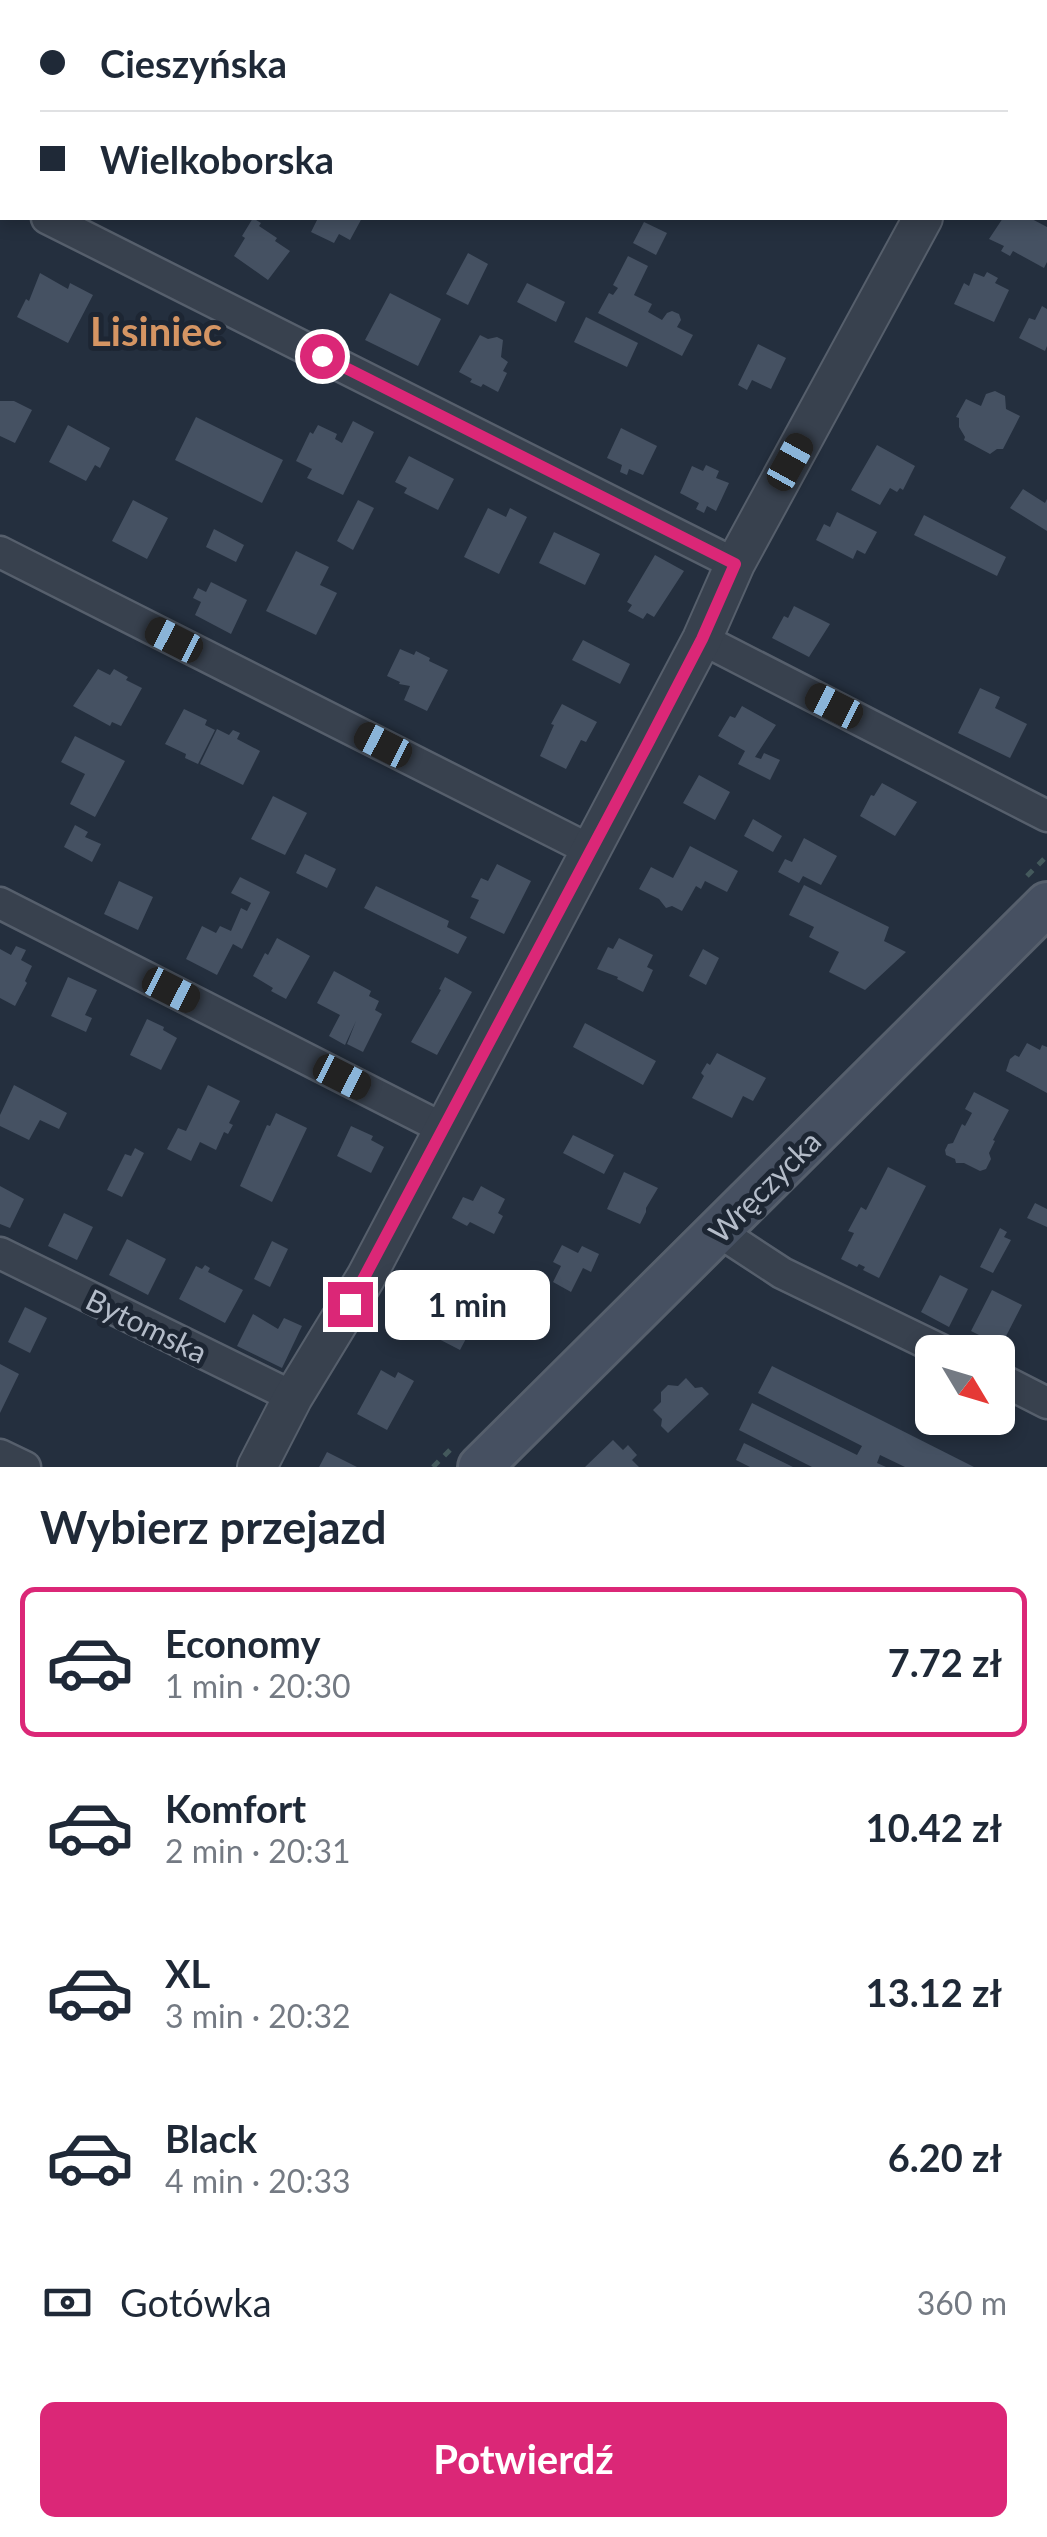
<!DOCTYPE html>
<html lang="pl">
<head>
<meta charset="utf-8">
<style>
  body { margin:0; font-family:Lato,sans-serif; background:#f2f2f3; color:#1f2937; height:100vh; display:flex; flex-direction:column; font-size:38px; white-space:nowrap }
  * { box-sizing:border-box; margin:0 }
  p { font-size:32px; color:#747a83 }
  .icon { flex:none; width:55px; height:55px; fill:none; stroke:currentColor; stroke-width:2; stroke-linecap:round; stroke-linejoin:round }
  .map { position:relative; height:1467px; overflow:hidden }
  .drawer { display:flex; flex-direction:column; background:#fff; flex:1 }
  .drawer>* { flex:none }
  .banner { position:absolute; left:0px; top:0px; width:1048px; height:220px; box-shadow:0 5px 15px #0003; display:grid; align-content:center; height:220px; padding:0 40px; background:#fff }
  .needle { width:65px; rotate:128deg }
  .controls { position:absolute; left:915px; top:1335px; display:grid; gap:20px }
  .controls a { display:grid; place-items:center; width:100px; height:100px; border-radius:15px; background:#fff; box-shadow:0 5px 15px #0003; font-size:50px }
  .end { position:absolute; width:45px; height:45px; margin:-22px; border:12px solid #db2777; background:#fff; box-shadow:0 0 0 5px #fff }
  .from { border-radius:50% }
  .bubble { position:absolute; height:70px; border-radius:15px; background:#fff; box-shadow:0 5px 15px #0003; font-size:32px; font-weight:700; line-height:70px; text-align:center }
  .car { position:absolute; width:30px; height:60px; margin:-30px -15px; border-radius:12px; box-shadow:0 0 8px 2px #0007; background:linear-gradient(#222 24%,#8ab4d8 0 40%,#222 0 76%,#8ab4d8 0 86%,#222 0) }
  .banner b { display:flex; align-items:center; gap:35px; height:95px; font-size:38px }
  .banner b+b { border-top:2px solid #e0e1e3 }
  .banner i { width:25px; height:25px; background:#1f2937 }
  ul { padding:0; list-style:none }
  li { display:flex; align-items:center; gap:30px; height:150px; margin:0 20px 15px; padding:0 20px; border:5px solid transparent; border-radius:15px }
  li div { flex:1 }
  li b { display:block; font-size:38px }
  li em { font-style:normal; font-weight:700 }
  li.current { border-color:#db2777 }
  li>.icon { width:90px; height:90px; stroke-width:1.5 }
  h2 { padding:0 40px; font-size:45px; line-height:120px }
  .pay { display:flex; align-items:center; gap:25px; height:110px; padding:0 40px; font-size:38px }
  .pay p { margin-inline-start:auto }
  .action { display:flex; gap:20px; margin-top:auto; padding:20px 40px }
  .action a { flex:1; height:115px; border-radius:15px; background:#db2777; color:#fff; font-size:40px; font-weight:700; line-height:115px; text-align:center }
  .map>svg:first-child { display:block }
</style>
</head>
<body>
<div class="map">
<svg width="1047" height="1467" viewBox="0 0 1047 1467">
  <rect width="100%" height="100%" fill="#242f3e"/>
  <!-- building -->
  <path fill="#455162" d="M253,218L261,223L259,226L277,238L275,241L290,251L268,280L234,256L245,238L242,236Z
    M318,218H362L350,240L339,234L334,243L311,232Z
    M1003,218H1030L1047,227V262L1044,268L1013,251L1010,256L1001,251L1004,246L989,239Z
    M644,222L667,233L656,255L633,243Z
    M468,253L488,264L468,305L446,294Z
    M628,256L648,266L634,295L652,304L648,312L662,320L667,313L672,311L679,314L681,320L677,327L693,335L682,356L598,313L609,293L613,295L618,288L613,285Z
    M987,272L998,278L995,283L1009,290L994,322L954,304L964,283L969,286L974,273L984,277Z
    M40,273L68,289L70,283L93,295L68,343L17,317L26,299L29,301Z
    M527,283L565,302L556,322L517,302Z
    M390,293L441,319L418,366L365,340Z
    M1042,306L1047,309V346L1045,351L1019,338L1029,318L1035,320Z
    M586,317L638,343L627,367L574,342Z
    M480,335L488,339L497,337L503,340L501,357L508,362L503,371L507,373L498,392L483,384L481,387L470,382L472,379L459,372Z
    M758,344L786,358L771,389L752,380L747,390L738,385Z
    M995,391L1005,396L1006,409L1020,416L1003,449H997L990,454L964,440L965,437L959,427V418L956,417L966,399L981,406L986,394Z
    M0,401H14L32,410L15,443L0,436Z
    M196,417L283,460L262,503L175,460Z
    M353,421L374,432L343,495L307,478L312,469L296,461L310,432L313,434L318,425L337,434L335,439L342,443Z
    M68,425L110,448L100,468L95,465L86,481L49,462Z
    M621,428L657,446L643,475L629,469L627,475L620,472L622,465L607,458Z
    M877,445L915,466L903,490L900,488L897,492L890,488L880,505L851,490Z
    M409,456L454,479L438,510L404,493L407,488L395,482Z
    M706,465L719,471L716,478L729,483L716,511L707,506L704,513L696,509L699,503L680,493L692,466L703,471Z
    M1023,489L1045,503L1047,499V531L1010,508Z
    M133,500L168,518L147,559L112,541Z
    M358,500L374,508L353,550L337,541Z
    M488,508L506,517L510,508L527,517L499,574L464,557Z
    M837,512L877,532L865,554L857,550L853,559L816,540L824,524L830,527Z
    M924,515L1006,557L997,576L914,535Z
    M214,529L244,545L236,562L206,547Z
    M554,532L600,554L585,585L539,563Z
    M296,551L329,567L320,585L337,593L316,635L266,611Z
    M655,555L684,571L654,617L647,613L643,619L628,611L632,605L627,602Z
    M211,582L247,600L231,634L195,615L201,602L193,598L198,588L206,592Z
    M794,606L830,624L809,657L772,638L784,616L788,618Z
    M583,640L630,664L620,684L572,660Z
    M400,649L414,655L416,651L430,658L429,661L448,670L427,711L404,700L410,686L399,684L400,682L387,676Z
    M98,669L110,675L114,669L128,677L126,680L142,688L121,726L112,722L110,726L73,706Z
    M980,688L1000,697L995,708L1027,724L1010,758L958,733Z
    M562,704L597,722L586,742L581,740L566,769L540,756L554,725L551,724Z
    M742,706L776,725L755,757L761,759L764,753L780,760L770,780L738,764L745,751L718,736L730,716L735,718Z
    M184,709L207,720L205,725L215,730L198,764L185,758L186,754L165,744Z
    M217,729L229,735L233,730L240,733L237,739L260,751L243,785L200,764Z
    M75,736L125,761L95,817L70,804L85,774L61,762Z
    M699,775L730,792L715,820L683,803Z
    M882,783L917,802L895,836L860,816L871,795L874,796Z
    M273,796L307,813L285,855L251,839Z
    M753,819L782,836L773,852L744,836Z
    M75,825L88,832L85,837L101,844L92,862L64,847Z
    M804,838L837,856L821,885L803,876L799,883L778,872L785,859L792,862Z
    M690,846L738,871L727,892L705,881L701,889L696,886L682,911L672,906L666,908L659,899L639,889L651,867L673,878Z
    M305,854L336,869L327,888L296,873Z
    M497,864L531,881L504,934L470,918L479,900L471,897L481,878L488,881Z
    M240,877L270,892L242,949L233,944L217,975L186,959L202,926L216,933L220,926L231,931L241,908L247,911L251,903L231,893Z
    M119,881L153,897L138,930L104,914Z
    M804,885L889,927L884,941L906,952L865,990L829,972L839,952L809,937L814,927L789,915Z
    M376,886L449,921L447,927L467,937L458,954L364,908Z
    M277,938L310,956L286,999L271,991L273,988L253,976L265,953L268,955Z
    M619,938L653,955L647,967L653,970L643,992L617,979L618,977L597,969L608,947L613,949Z
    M16,946L26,950L21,960L32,966L25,981L27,983L15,1006L0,998V949L11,955Z
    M703,949L719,958L706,985L689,976Z
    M334,971L371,991L369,996L379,1001L375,1010L382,1014L363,1052L347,1044L356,1021L345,1045L329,1036L340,1015L317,1003Z
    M68,977L97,990L85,1015L92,1018L86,1032L51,1016Z
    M445,977L472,992L437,1055L411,1042L441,990L439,989Z
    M147,1019L164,1027L163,1030L177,1038L161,1070L130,1055Z
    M585,1023L656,1061L643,1085L573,1047Z
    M1027,1043L1040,1050L1042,1045L1047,1047V1093L1006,1071L1010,1059L1015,1055L1019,1057Z
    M717,1053L766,1078L753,1101L743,1096L732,1118L692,1098L704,1076L701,1073L707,1063L710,1065Z
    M14,1085L67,1113L59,1129L40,1120L29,1140L0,1126V1115Z
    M208,1085L240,1101L229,1123L233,1125L228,1134L224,1132L216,1150L200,1142L191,1161L167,1149L178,1128L186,1131Z
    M974,1092L1009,1110L993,1140L995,1141L989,1153L991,1159L986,1169L980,1171L964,1163H956L955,1159L946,1155L945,1150L948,1144L953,1143L962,1124L965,1126L972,1113L965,1109Z
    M276,1113L307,1128L272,1202L240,1186L267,1125L270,1126Z
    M351,1126L373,1136L371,1140L384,1147L371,1173L337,1156Z
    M573,1135L614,1155L604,1174L563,1153Z
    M135,1148L144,1153L122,1197L107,1190L125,1154L131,1156Z
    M888,1167L926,1186L879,1278L863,1270L865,1267L859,1264L857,1267L841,1259L854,1233L848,1231L861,1207L866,1210Z
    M624,1172L658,1188L646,1208V1212L640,1224L607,1209Z
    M0,1186L24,1199L10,1228L0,1224Z
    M481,1186L505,1199L498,1213L503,1216L494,1234L470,1222L467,1226L452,1218L463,1197L473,1201Z
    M1035,1203L1047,1209V1227L1027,1218Z
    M64,1213L93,1227L77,1260L48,1246Z
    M1000,1228L1007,1232L1004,1237L1011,1240L993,1273L980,1267Z
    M127,1239L166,1259L148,1295L109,1275Z
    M272,1241L288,1249L270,1287L254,1279Z
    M562,1245L578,1253L582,1246L599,1254L591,1272L583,1268L571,1292L553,1282L561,1266L553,1262Z
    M205,1265L210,1268L208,1272L243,1290L225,1323L179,1299L196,1266L202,1269Z
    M940,1275L968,1289L949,1327L921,1312Z
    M422,1290L477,1318L460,1350L406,1322Z
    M992,1290L1022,1305L1001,1346L971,1331Z
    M25,1307L47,1318L30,1353L8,1342Z
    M253,1314L278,1329L284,1318L302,1326L282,1368L237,1346Z
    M0,1364L19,1374L0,1413Z
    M772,1366L875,1417L974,1467H905L880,1455L877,1463L886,1467H812L739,1430L752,1403L857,1455L862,1446L758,1393Z
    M381,1370L395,1378L398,1372L414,1381L387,1430L357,1414Z
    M686,1378L695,1388L702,1387L709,1394L668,1433L661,1426L662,1419L653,1410L661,1402V1392L668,1385L678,1386Z
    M613,1440L623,1450L628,1445L637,1455L632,1460L639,1467H585Z
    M744,1443L793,1467H750L736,1460Z
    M327,1452L357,1467H319Z"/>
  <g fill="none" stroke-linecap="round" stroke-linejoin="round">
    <defs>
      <path id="minor" d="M377,2L379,0
        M583,2L585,0
        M0,194L2,195
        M47,218L735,564
        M0,552L592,851
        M702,639L1047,816
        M0,903L444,1129
        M718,1231L782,1273L945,1352
        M0,1253L293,1397
        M998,1378L1047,1403
        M0,1455L25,1467"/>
      <path id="tertiary" d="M1040,2L1042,0
        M257,1467L293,1397L366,1277L702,639L735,564L923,218"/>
      <path id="secondary" d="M480,1467L1047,904"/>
    </defs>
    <!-- minor casing -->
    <use href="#minor" stroke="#565f6c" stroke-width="35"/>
    <!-- tertiary casing -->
    <use href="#tertiary" stroke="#565f6c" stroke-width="42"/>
    <!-- secondary casing -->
    <use href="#secondary" stroke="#565f6c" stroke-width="48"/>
    <!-- path -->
    <path stroke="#44595c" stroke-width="5" stroke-dasharray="8 8" stroke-linecap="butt" d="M1027,876L1047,856
      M433,1467L452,1448"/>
    <!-- minor -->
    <use href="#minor" stroke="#38414e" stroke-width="30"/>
    <!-- tertiary -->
    <use href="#tertiary" stroke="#38414e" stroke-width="38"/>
    <!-- secondary -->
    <use href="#secondary" stroke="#465061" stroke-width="42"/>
  </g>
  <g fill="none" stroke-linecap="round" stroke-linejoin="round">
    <!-- route -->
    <path stroke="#db2777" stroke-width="12" d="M322,356L735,564L702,639L647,745L350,1304"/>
  </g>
  <g text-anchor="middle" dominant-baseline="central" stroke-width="10" stroke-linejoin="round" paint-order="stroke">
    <!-- street labels -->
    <g font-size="30" fill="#b4bcc9" stroke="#1d2633">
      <text transform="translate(764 1186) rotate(-45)">Wręczycka</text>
      <text transform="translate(147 1325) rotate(26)">Bytomska</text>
    </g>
    <!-- district labels -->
    <g font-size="40" font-weight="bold" fill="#d59563" stroke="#1d2633">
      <text x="156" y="331">Lisiniec</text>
    </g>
  </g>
</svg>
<div class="controls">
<a><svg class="needle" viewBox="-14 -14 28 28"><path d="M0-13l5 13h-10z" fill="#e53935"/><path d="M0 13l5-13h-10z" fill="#747a83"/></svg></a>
</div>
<i class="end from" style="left:322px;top:356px"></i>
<i class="end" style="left:350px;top:1304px"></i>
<div class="bubble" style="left:385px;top:1270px;width:165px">1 min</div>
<i class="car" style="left:790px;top:462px;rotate:29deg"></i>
<i class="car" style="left:174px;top:640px;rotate:297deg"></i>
<i class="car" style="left:834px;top:706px;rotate:297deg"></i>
<i class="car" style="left:383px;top:745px;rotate:297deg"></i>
<i class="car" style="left:171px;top:990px;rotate:117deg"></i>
<i class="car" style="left:342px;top:1077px;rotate:117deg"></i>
<div class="banner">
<b><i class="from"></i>Cieszyńska</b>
<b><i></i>Wielkoborska</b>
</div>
</div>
<section class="drawer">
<h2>Wybierz przejazd</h2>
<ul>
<li class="current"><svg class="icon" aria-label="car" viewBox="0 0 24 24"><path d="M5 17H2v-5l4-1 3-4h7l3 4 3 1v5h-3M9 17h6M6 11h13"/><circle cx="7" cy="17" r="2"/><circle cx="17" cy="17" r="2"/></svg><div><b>Economy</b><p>1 min · 20:30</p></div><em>7.72 zł</em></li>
<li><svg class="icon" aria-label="car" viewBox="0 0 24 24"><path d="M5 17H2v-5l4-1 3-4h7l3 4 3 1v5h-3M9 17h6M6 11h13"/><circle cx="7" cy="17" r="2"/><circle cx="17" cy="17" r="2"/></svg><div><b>Komfort</b><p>2 min · 20:31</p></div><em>10.42 zł</em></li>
<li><svg class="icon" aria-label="car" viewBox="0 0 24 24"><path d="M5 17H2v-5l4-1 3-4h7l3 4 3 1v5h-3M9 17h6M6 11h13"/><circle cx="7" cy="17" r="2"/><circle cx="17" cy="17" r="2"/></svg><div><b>XL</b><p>3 min · 20:32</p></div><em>13.12 zł</em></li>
<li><svg class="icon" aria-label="car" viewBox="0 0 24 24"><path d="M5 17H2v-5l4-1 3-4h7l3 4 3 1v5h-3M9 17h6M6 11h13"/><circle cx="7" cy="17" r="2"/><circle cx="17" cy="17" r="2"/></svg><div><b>Black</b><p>4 min · 20:33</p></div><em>6.20 zł</em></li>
</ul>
<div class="pay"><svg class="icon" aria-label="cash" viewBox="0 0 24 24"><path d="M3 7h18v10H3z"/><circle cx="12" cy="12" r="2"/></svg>Gotówka<p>360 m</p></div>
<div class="action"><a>Potwierdź</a></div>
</section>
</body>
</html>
